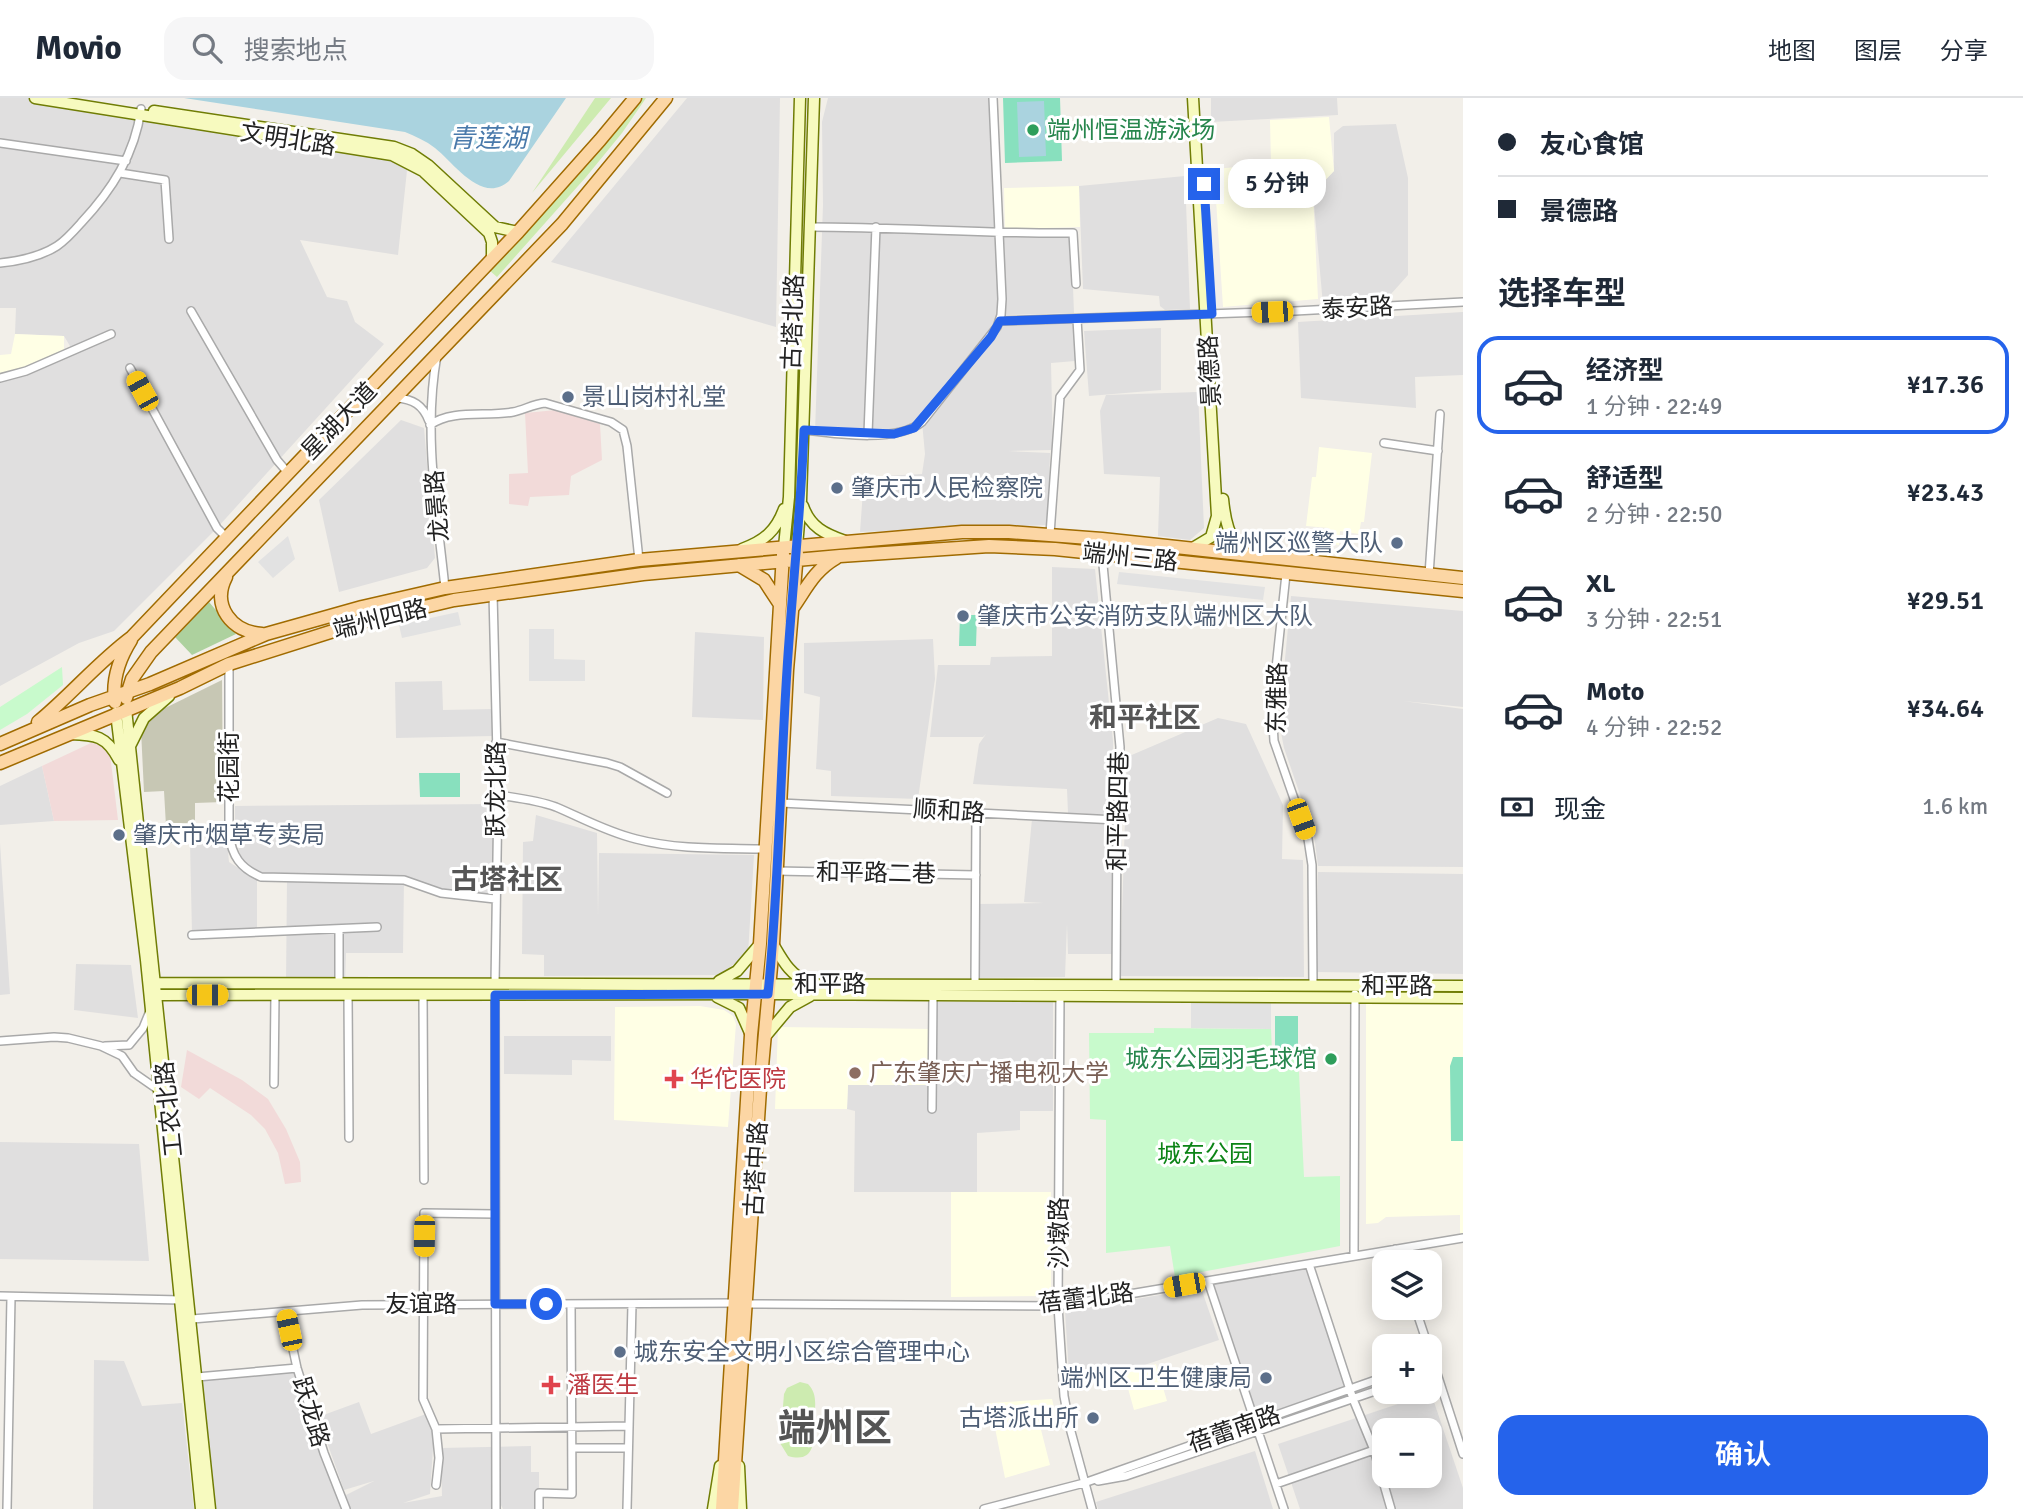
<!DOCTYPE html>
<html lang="zh">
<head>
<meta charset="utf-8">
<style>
  body { margin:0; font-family:Signika,"Noto Sans SC",sans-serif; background:#f6f6f7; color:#1f2937; height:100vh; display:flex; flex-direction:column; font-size:26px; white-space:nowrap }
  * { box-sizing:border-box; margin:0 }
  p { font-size:23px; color:#747a83 }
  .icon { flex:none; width:38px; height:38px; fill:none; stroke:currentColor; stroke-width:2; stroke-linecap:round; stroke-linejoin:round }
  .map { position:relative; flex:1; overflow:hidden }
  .side { display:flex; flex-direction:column; background:#fff; width:560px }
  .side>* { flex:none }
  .guide { display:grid; align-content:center; height:154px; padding:0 35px; background:#fff }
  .controls { position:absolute; left:1372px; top:1152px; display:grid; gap:14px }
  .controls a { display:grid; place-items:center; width:70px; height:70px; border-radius:14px; background:#fff; box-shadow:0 4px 18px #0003; font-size:35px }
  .end { position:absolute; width:32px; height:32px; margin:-16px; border:9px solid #2563eb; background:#fff; box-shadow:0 0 0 4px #fff }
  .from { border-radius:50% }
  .bubble { position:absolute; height:49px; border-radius:21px; background:#fff; box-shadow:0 4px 18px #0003; font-size:23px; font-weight:600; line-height:49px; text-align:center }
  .car { position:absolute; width:21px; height:42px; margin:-21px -10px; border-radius:9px; box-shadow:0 0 5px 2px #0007; background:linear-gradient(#f5c518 24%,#345 0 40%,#f5c518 0 76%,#345 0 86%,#f5c518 0) }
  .guide b { display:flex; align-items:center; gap:24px; height:66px; font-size:26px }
  .guide b+b { border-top:2px solid #e0e1e3 }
  .guide i { width:18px; height:18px; background:#1f2937 }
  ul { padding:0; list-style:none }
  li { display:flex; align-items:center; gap:21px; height:98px; margin:0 14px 10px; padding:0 21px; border:4px solid transparent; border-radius:21px }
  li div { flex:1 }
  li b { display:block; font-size:26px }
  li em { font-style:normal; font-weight:600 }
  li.active { border-color:#2563eb }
  li>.icon { width:63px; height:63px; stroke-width:1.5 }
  h2 { padding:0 35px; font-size:32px; line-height:84px }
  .pay { display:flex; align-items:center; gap:18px; height:77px; padding:0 35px; font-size:26px }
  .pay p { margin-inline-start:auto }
  .button { display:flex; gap:14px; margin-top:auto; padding:14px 35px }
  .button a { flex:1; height:80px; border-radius:21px; background:#2563eb; color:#fff; font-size:28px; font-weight:600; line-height:80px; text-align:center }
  header { display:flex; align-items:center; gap:42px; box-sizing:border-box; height:98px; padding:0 35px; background:#fff; border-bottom:2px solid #e0e1e3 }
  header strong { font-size:33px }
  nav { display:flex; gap:38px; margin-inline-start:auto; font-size:24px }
  .search { width:490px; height:63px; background:#f6f6f7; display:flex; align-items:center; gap:18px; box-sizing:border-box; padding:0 24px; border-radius:21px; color:#747a83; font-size:26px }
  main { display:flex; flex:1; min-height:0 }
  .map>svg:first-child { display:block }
</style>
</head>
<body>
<header>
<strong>Movio</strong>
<div class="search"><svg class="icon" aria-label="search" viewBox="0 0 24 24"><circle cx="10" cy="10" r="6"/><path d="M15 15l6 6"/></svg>搜索地点</div>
<nav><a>地图</a><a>图层</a><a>分享</a></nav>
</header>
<main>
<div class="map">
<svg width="1463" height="1411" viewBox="0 0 1463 1411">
  <rect width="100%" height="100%" fill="#f2efe9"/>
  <!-- residential -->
  <path fill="#e0dfdf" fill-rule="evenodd" d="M0,0H35L408,63L398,157L300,142L327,199L347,203L355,224L384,246L217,430L114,533L79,545L0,588V280L73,253L64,238L15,236L16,210H0Z
    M687,0H780L776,229L551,164Z
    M828,0H991L1000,223L1077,221L1075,263L1051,265L1053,352L1008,353L1050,355L1048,427L860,434L864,379L922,376L925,356L922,324L894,336L815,334L823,107L822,24Z
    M1211,0H1337L1338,17L1211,24Z
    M1396,26L1408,80V177L1383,205L1323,207L1313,95L1334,73V35L1343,28Z
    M1185,78L1190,211L1165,212L1160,208L1159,198L1083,191L1079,88Z
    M1071,137L1074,215L1006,217L1004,139Z
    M1463,214V277L1415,279L1416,310L1301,300L1298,224Z
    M1161,230V292L1089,298L1084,233Z
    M1198,294L1204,430L1190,442L1158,438L1160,379L1104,376L1100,313L1106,297Z
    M401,322L424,330L435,460L427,470L339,494L319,402Z
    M1052,469L1095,471L1113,643L1114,717L1068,715L1067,691L973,686L979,646L986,636L983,639H930L938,567H990L991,559L1052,558Z
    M1291,498L1463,513V609L1403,603L1463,611V769L1318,768L1314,737L1284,650L1279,624Z
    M695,534L764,539L763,622L692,619Z
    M933,541L935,581L918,701L831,698V673L816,671L820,599L804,595V545Z
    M442,583L443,612L493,611V638L396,640L395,584Z
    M1218,620L1246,626L1283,707L1282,761L1303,762L1304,879L1120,878L1127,659Z
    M42,668L54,723L0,727V688Z
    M496,706L495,801L441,795L404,782L403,855H346L345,885H286L287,781L250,776L241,760L235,738V708Z
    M536,717L597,735L598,818L599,755L754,757L748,856L719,877L544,878V857L522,856L523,744L533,743Z
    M1032,721L1115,726V856H1068L1067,826L1065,879L977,880L978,806L1044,805L1024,804Z
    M227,742L229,764L257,782V837L192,836L190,745Z
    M0,745L10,896L0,897Z
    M1318,774L1463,776V876L1316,874Z
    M76,866L131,867L138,920L74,912Z
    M934,904H1053V1013H1020V1032L977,1035V1094H854L855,1013L847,1011L848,987L933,933Z
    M504,938H611V963L572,962V977L504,976Z
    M0,1044L139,1046L149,1163L0,1161Z
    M1309,1166L1353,1301L1258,1333L1208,1183Z
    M1201,1190L1219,1242L1070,1292L1065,1213Z
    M94,1262L124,1263L142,1308L182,1305L194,1411H93Z
    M294,1266L324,1366L340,1400L374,1383L344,1392L318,1319L359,1304L371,1336L426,1316L434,1335L430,1396L403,1405L442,1398L441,1350L531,1348V1374H539V1411H503L496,1397L491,1411H205L192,1275Z
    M1431,1295L1463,1390V1411H1300L1278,1346ZM1384,1332H1430V1377H1384Z
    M1255,1353L1273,1411H1098L1096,1404Z"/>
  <!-- commercial -->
  <path fill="#f2dad9" d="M556,312L600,326L602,362L571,378L569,397L530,399L528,408L509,406V376L528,375L525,315Z
    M91,645L103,647L110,656L118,722L54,723L42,668Z
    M187,952L242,982L268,1001L286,1031L300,1064L301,1084L285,1086L278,1055L265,1031L251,1017L210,990L199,1001L181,989Z"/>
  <!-- education -->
  <path fill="#ffffe5" d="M1329,19L1334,73L1313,95L1318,201L1223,209L1214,71L1271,66L1270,22Z
    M1079,88L1080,129L1005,131L1004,90Z
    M15,236L64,238V253L26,271L0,277V257L11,256Z
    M1319,349L1372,355L1364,424H1361L1359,436L1340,433L1339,447L1328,445L1329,430L1306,428L1312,379H1316Z
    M1366,905L1463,906V1137H1460V1117L1386,1119L1378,1125L1366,1126Z
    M700,908L724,912L733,918L736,926L728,1029L614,1022L615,909Z
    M778,929L933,931V987H848L847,1011H775Z
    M951,1094H1051V1191L1048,1195L1043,1198L951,1199Z
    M1156,1266L1167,1303L1134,1312L1124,1276Z
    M1052,1301L1056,1317L1038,1320L1050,1367L1005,1380L990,1305Z"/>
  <!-- construction -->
  <path fill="#c7c7b4" d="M222,582L223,704L195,705V726L166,728L164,693L144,694L141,632L153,616Z"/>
  <!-- grass -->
  <path fill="#cdebb0" d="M595,0H611L532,95Z
    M637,0H646L622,35L586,79L497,179L489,172Z
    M800,1284L808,1286C818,1296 815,1309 814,1323C814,1342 816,1366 788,1358L780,1345L784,1296L787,1290Z"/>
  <!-- forest -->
  <path fill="#add19e" d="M209,504L236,536L192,557L175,539Z"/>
  <!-- park -->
  <path fill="#c8facc" d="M62,569L63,587L27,616L0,632V609Z
    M1154,930L1271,931L1272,954H1298L1304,1079L1340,1078V1148L1175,1179L1170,1148L1106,1155V1022L1090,1021L1089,935H1154Z"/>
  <!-- pitch -->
  <path fill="#88e0be" d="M1003,0H1060L1062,63L1005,65Z
    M960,517H977L976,548H959Z
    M419,675H460V699H420Z
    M1275,918H1298V954H1275Z
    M1453,959H1463V1043H1451L1450,968Z"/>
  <!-- parking -->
  <path fill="#e2e2e2" d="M288,438L295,461L273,480L258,464Z
    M1119,474L1265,489L1263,502L1117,486Z
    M458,514L461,527L402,540L399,527Z
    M529,531H554V561L585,562V583H529Z
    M1191,905H1271V931L1191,930Z"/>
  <!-- water -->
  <path fill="#aad3df" d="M184,0H566L509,83C482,107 454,65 435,50C426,43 415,38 405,34Z
    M1044,3L1046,58L1019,59L1017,4Z"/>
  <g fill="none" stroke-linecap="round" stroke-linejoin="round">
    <defs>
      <path id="street" d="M0,45L126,63
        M120,75L165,82L169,141
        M811,129C898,129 985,136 1073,135L1076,186
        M0,165C20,163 40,159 57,148C66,142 74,133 81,125C112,92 135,56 141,11
        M191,213L277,362L289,376
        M1000,223L1295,213L1463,204
        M437,257C423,333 437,413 445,490
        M130,270L217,430L227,440
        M0,280L26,273L111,236
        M396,300C413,301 423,307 429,323
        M430,327C452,311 486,319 513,314C524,312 533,306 545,305L611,324L623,332L627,348L639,462
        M804,332C836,336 897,345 922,324L997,229L1001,217L1002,201L993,0
        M868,336L876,129
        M1384,345L1438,353
        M1050,436L1060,299L1080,272L1077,221
        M1102,456L1120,649L1117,722L1116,887
        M1286,476L1272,608L1274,643L1308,741L1312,767L1313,887
        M1429,477L1440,316
        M493,496L498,697L495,886
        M229,566V736C232,758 240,770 261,779L404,782L441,795L495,801
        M496,644L607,665L620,669L667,695
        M498,697C517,700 537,702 556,709C582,720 607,734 636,741C678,752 722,750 765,751
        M781,705L1117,722
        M140,743L192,738
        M777,773L976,777
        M192,837L377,829
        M339,885V831
        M975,887L976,715
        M348,897L349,1040
        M423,897L424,1082
        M495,897L496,1411
        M1060,898L1058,1208L1064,1298L1070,1330L1092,1411
        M0,943L54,939L68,940L101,948L122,958L134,975L157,991
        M105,948L129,947L143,930L150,913
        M274,986L275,897
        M932,1011L933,898
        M1395,1151L1399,1164
        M1354,1158L1355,896
        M1309,1166L1353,1301L1374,1352L1391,1411
        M1208,1183L1284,1411
        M0,1198L181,1202
        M748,1206L1058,1208L1463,1140
        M1415,1209L1428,1248
        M285,1214L297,1270L324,1355L346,1411
        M192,1221L362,1207L736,1205
        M1395,1245L1396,1248
        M1430,1254L1463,1356
        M197,1279L297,1270
        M436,1331L629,1328
        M573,1350H628
        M1098,1383L1126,1378L1384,1290
        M1276,1386L1374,1352
        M436,1387L439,1360L436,1331L423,1301L424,1115L495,1116
        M7,1411L11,1199
        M539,1411V1395L572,1396L571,1206
        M627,1411L632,1206
        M984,1411L1084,1385L1384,1279"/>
      <path id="secondary" d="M35,0L392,57L423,73L489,135L492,144V160
        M154,13L394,49L412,56L428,67L495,129L518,134
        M1223,401C1225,423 1229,438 1242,456
        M803,408C810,429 825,436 845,443
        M797,448L801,402L814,0
        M784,449L789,399L800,0
        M742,451C764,443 776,433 784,411
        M1191,451L1211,439L1217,418L1193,0
        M126,611L210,1411
        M116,615L146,862L201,1411
        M69,636C95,637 106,637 119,662
        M130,648L144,620L169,598
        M773,846C783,863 790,877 809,885
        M719,883L737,873L760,846
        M156,885L1463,888
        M157,897L768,896L1463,900
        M717,899L739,910L751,937
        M764,940L790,909L810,898
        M739,1368L741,1411
        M713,1411L720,1368"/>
      <path id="primary" d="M739,467L764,482L779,505
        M226,479C211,508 232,534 262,536
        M794,508C807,489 815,472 836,460
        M126,600L132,581L151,554L562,126L666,0
        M115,604C112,582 119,561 131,542
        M38,624C71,597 98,564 132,539L518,134L600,42L635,0
        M0,646L90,607L150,586L266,536L362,509L445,490L639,462L962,434H1009L1102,441L1463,480
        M0,665L180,590L229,566L365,523L454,502L643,476L840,458L989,448L1055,451L1463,493
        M722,1411L751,937L760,846L783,456
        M732,1411L760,991L773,846L787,572L797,455"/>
    </defs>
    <!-- street casing -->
    <use href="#street" stroke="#a9a9a9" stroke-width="10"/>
    <!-- secondary casing -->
    <use href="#secondary" stroke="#707d05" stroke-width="13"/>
    <!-- primary casing -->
    <use href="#primary" stroke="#a06b00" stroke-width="15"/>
    <!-- street -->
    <use href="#street" stroke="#fff" stroke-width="7"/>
    <!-- secondary -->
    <use href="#secondary" stroke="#f7fabf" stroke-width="10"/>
    <!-- primary -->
    <use href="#primary" stroke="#fcd6a4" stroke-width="12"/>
  </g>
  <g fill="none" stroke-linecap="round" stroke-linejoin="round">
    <!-- route -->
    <path stroke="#2563eb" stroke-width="9" d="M546,1206H495V897L768,896C779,788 780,680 787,572C792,492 801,413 804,332L894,336L914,330L991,239L1000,223L1212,216L1204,86"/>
  </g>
  <!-- markers -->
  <g fill="#2e9e5b" stroke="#fff" stroke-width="2.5">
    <circle cx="1033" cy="32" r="7"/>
    <circle cx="1331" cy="961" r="7"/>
  </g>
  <g fill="#5c6f8a" stroke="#fff" stroke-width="2.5">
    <circle cx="568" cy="299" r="7"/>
    <circle cx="837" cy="390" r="7"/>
    <circle cx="1397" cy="445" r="7"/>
    <circle cx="963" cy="518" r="7"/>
    <circle cx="119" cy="737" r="7"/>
    <circle cx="620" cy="1254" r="7"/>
    <circle cx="1266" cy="1280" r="7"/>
    <circle cx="1093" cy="1320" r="7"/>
  </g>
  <circle fill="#8d6e63" stroke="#fff" stroke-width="2.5" cx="855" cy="975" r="7"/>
  <g fill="#e0444e" stroke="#fff" stroke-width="2.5">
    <path d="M670.5 970.5h7v7h7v7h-7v7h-7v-7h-7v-7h7z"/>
    <path d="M547.5 1276.5h7v7h7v7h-7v7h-7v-7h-7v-7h7z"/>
  </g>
  <g text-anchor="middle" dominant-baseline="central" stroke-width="6" stroke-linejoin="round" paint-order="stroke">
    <!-- leisure labels -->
    <g font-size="24" fill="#27864d" stroke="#fff" text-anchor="start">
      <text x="1047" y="32">端州恒温游泳场</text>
      <text x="1317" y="961" text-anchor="end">城东公园羽毛球馆</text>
    </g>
    <!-- street labels -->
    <g font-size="24" fill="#222" stroke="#fff">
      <text transform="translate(288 41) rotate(9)">文明北路</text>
      <text transform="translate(1357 210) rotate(-3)">泰安路</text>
      <text transform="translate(793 224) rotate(-88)">古塔北路</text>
      <text transform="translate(1210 273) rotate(-93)">景德路</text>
      <text transform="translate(339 323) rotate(-46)">星湖大道</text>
      <text transform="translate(437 408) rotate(-95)">龙景路</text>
      <text transform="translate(1130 459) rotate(6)">端州三路</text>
      <text transform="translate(380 521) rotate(-14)">端州四路</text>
      <text transform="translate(1277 600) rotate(-89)">东雅路</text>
      <text transform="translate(229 669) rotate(-90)">花园街</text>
      <text transform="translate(496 691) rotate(-90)">跃龙北路</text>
      <text transform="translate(949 713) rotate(4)">顺和路</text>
      <text transform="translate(1118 713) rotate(-89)">和平路四巷</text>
      <text transform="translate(876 775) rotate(1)">和平路二巷</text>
      <text x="830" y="886">和平路</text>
      <text x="1397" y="888">和平路</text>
      <text transform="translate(169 1011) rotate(-96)">工农北路</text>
      <text transform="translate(756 1071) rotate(-87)">古塔中路</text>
      <text transform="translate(1059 1135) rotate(-90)">沙墩路</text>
      <text transform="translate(1086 1200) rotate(-7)">蓓蕾北路</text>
      <text x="421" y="1206">友谊路</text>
      <text transform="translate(311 1314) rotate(73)">跃龙路</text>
      <text transform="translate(1234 1331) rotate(-19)">蓓蕾南路</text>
    </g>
    <!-- service labels -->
    <g font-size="24" fill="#4e5e75" stroke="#fff" text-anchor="start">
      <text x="582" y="299">景山岗村礼堂</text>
      <text x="851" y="390">肇庆市人民检察院</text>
      <text x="1383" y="445" text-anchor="end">端州区巡警大队</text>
      <text x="977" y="518">肇庆市公安消防支队端州区大队</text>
      <text x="133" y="737">肇庆市烟草专卖局</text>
      <text x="634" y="1254">城东安全文明小区综合管理中心</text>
      <text x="1252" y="1280" text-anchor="end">端州区卫生健康局</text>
      <text x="1079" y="1320" text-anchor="end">古塔派出所</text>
    </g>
    <!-- education labels -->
    <g font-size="24" fill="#785e54" stroke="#fff" text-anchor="start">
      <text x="869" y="975">广东肇庆广播电视大学</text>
    </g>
    <!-- health labels -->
    <g font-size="24" fill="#be3a42" stroke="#fff" text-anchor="start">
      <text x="690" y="981">华佗医院</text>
      <text x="567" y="1287">潘医生</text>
    </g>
    <!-- park labels -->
    <g font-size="24" fill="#0c8416" stroke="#fff">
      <text x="1205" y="1056">城东公园</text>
    </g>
    <!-- water labels -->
    <g font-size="26" font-style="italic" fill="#4a7aab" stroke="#fff">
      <text x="488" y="41">青莲湖</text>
    </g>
    <!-- quarter labels -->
    <g font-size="28" font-weight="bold" fill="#555" stroke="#fff">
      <text x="1145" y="620">和平社区</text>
      <text x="507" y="782">古塔社区</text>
    </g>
    <!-- town labels -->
    <g font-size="38" font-weight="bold" fill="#555" stroke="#fff">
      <text x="835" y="1330">端州区</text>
    </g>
  </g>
</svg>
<div class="controls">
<a><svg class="icon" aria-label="layers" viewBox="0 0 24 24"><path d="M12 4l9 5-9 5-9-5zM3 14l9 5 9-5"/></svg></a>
<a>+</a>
<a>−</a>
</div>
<i class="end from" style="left:546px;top:1206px"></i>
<i class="end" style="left:1204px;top:86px"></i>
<div class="bubble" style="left:1228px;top:61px;width:98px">5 分钟</div>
<i class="car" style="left:1272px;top:214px;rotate:268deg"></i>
<i class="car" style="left:142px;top:293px;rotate:331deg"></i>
<i class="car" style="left:1301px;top:721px;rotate:160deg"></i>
<i class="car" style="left:207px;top:897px;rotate:90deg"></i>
<i class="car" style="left:424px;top:1138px;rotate:181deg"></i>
<i class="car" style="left:1184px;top:1187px;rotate:260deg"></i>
<i class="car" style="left:289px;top:1232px;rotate:348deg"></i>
</div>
<section class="side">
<div class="guide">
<b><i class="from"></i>友心食馆</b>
<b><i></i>景德路</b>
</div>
<h2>选择车型</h2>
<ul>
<li class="active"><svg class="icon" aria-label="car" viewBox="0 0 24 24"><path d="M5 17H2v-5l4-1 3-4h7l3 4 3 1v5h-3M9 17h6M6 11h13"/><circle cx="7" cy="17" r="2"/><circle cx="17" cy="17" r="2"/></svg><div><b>经济型</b><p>1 分钟 · 22:49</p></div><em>¥17.36</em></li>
<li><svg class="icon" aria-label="car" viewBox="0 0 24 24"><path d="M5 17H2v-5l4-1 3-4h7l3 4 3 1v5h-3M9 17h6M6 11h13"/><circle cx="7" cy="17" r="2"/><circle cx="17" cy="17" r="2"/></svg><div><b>舒适型</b><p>2 分钟 · 22:50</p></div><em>¥23.43</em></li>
<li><svg class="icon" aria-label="car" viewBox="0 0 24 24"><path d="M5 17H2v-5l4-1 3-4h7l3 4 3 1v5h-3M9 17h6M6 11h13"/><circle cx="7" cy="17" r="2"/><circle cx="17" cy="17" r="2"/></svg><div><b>XL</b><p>3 分钟 · 22:51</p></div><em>¥29.51</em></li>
<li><svg class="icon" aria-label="car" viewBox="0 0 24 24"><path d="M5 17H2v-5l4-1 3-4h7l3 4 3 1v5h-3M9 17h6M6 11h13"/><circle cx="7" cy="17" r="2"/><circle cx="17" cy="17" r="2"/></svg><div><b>Moto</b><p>4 分钟 · 22:52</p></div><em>¥34.64</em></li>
</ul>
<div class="pay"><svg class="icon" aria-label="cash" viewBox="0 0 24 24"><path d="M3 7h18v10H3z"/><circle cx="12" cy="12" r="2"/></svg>现金<p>1.6 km</p></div>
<div class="button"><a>确认</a></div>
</section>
</main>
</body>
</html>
